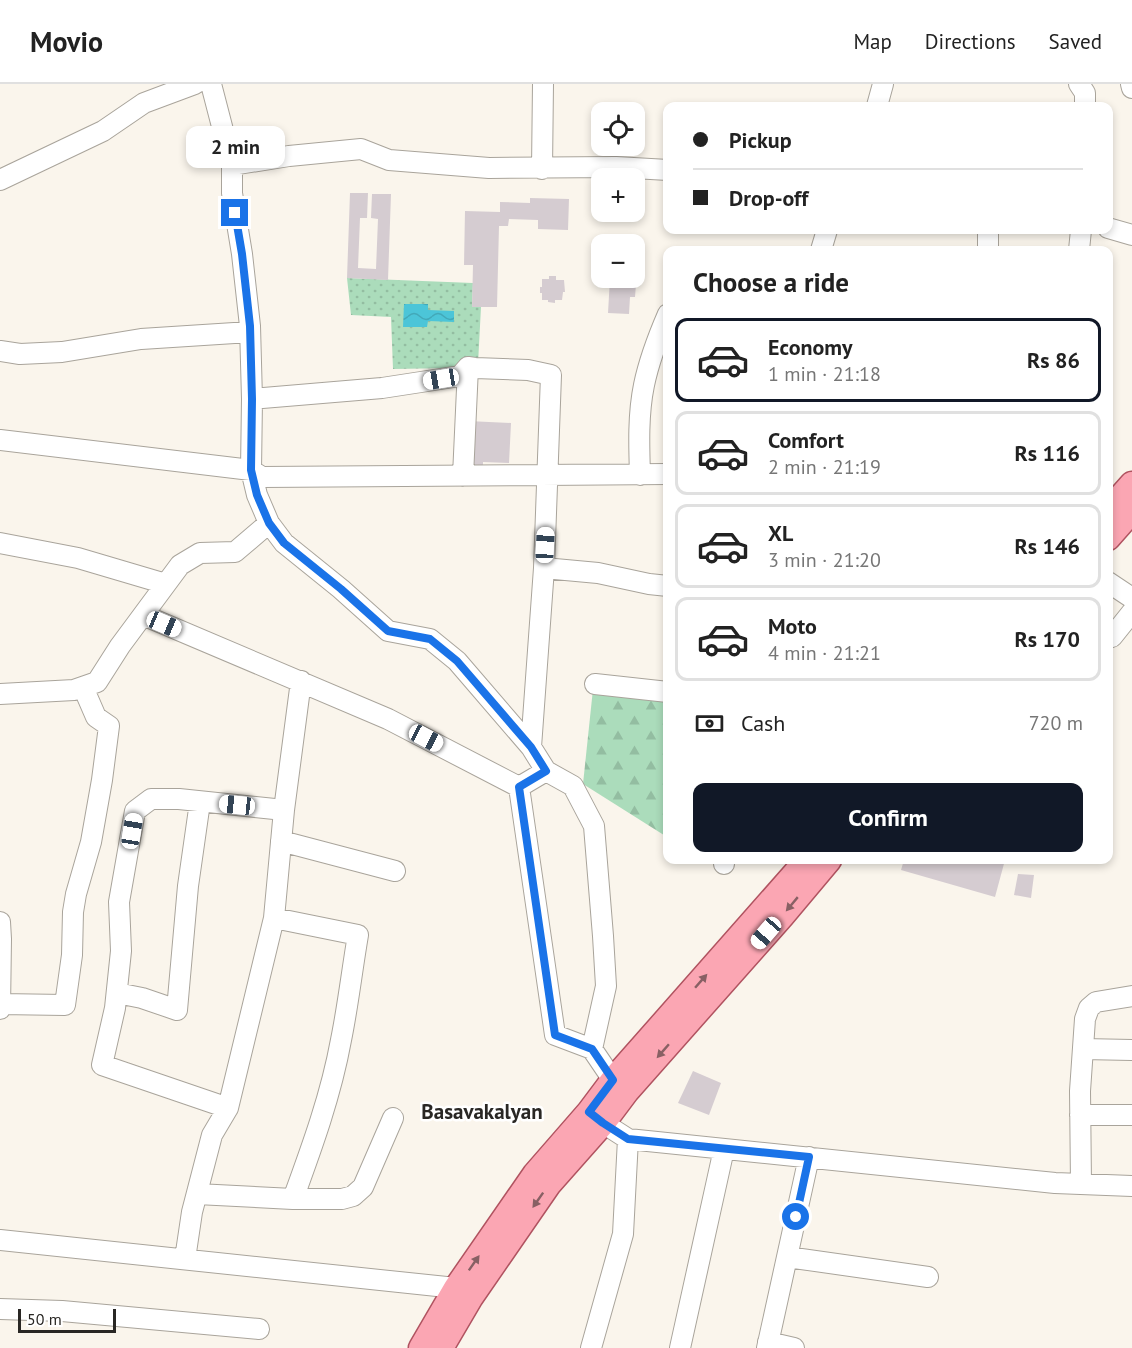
<!DOCTYPE html>
<html lang="en">
<head>
<meta charset="utf-8">
<style>
  body { margin:0; font-family:"PT Sans",sans-serif; background:#f2f2f2; color:#222; height:100vh; display:flex; flex-direction:column; font-size:22px; white-space:nowrap }
  * { box-sizing:border-box; margin:0 }
  p { font-size:20px; color:#767676 }
  .icon { flex:none; width:33px; height:33px; fill:none; stroke:currentColor; stroke-width:2; stroke-linecap:round; stroke-linejoin:round }
  .map { position:relative; flex:1; overflow:hidden }
  .drawer { position:absolute; left:663px; top:162px; width:450px; height:618px; display:flex; flex-direction:column; background:#fff; border-radius:12px; box-shadow:0 3px 9px #0003 }
  .drawer>* { flex:none }
  .top-card { position:absolute; left:663px; top:18px; width:450px; height:132px; border-radius:12px; box-shadow:0 3px 9px #0003; display:grid; align-content:center; height:132px; padding:0 30px; background:#fff }
  .fabs { position:absolute; left:591px; top:18px; display:grid; gap:12px }
  .fabs a { display:grid; place-items:center; width:54px; height:54px; border-radius:12px; background:#fff; box-shadow:0 3px 9px #0003; font-size:30px }
  .scale { position:absolute; left:18px; bottom:15px; width:98px; box-sizing:border-box; padding-left:6px; border:3px solid #292724; border-top:0; font-size:16px; line-height:21px; white-space:nowrap; color:#292724; -webkit-text-stroke:4px #fff; paint-order:stroke }
  .end { position:absolute; width:27px; height:27px; margin:-14px; border:8px solid #1a73e8; background:#fff; box-shadow:0 0 0 3px #fff }
  .from { border-radius:50% }
  .bubble { position:absolute; height:42px; border-radius:12px; background:#fff; box-shadow:0 3px 9px #0003; font-size:20px; font-weight:600; line-height:42px; text-align:center }
  .car { position:absolute; width:18px; height:36px; margin:-18px -9px; border-radius:8px; box-shadow:0 0 4px 2px #0007; background:linear-gradient(#fff 24%,#345 0 40%,#fff 0 76%,#345 0 86%,#fff 0) }
  .top-card b { display:flex; align-items:center; gap:21px; height:57px; font-size:22px }
  .top-card b+b { border-top:2px solid #e0e0e0 }
  .top-card i { width:15px; height:15px; background:#222 }
  ul { padding:0; list-style:none }
  li { display:flex; align-items:center; gap:18px; height:84px; margin:0 12px 9px; padding:0 18px; border:3px solid #e0e0e0; border-radius:12px }
  li div { flex:1 }
  li b { display:block; font-size:22px }
  li em { font-style:normal; font-weight:600 }
  li.selected { border-color:#111827 }
  li>.icon { width:54px; height:54px; stroke-width:1.5 }
  h2 { padding:0 30px; font-size:27px; line-height:72px }
  .pay { display:flex; align-items:center; gap:15px; height:66px; padding:0 30px; font-size:22px }
  .pay p { margin-inline-start:auto }
  .button { display:flex; gap:12px; margin-top:auto; padding:12px 30px }
  .button a { flex:1; height:69px; border-radius:12px; background:#111827; color:#fff; font-size:24px; font-weight:600; line-height:69px; text-align:center }
  header { display:flex; align-items:center; gap:36px; box-sizing:border-box; height:84px; padding:0 30px; background:#fff; border-bottom:2px solid #e0e0e0 }
  header strong { font-size:28px }
  nav { display:flex; gap:33px; margin-inline-start:auto; font-size:21px }
  .map>svg:first-child { display:block }
</style>
</head>
<body>
<header>
<strong>Movio</strong>
<nav><a>Map</a><a>Directions</a><a>Saved</a></nav>
</header>
<div class="map">
<svg width="1132" height="1264" viewBox="0 0 1132 1264">
  <defs>
    <pattern id="grass-dots" width="8" height="8" patternUnits="userSpaceOnUse" patternTransform="scale(1.5)"><rect width="8" height="8" fill="#abdcbb"/><path d="M2 2h.1M6 6h.1" fill="none" stroke="#93bda1" stroke-width="1.8" stroke-linecap="round"/></pattern>
    <pattern id="forest-firs" width="22" height="20" patternUnits="userSpaceOnUse" patternTransform="scale(1.5)"><rect width="22" height="20" fill="#abdcbb"/><path d="M5 1l3.5 6h-7zM16 11l3.5 6h-7z" fill="#93bda1"/></pattern>
    <pattern id="water-waves" width="16" height="10" patternUnits="userSpaceOnUse" patternTransform="scale(1.5)"><rect width="16" height="10" fill="#4cc5d8"/><path d="M0 5q4-4 8 0t8 0" fill="none" stroke="#42a9b9"/></pattern>
  </defs>
  <rect width="100%" height="100%" fill="#faf5ec"/>
  <!-- grass -->
  <path fill="url(#grass-dots)" d="M347,194L473,199L472,223H481L478,280L454,284L393,285L391,233L351,231Z"/>
  <!-- forest -->
  <path fill="url(#forest-firs)" d="M593,605L667,613V753L583,700Z"/>
  <!-- water -->
  <path fill="url(#water-waves)" d="M404,220H428V226L454,227V238L428,237L427,243H403Z"/>
  <!-- building -->
  <path fill="#d5ccd1" d="M350,109H368L367,134H360L358,184L376,185L378,135L371,134L372,110H391L388,196L347,194Z
    M530,114L569,115L568,146L538,145V136L509,135L508,142H499L497,223H472L473,181H464L465,127L500,128V118L530,119Z
    M549,192H556V196H564L565,208H563L562,216H555V219L548,218V216H542V209H540V203H542V195H549Z
    M610,194H630V200H636L635,213H630L629,230L608,229Z
    M468,337L511,339L509,379L483,378V385L466,384Z
    M904,776H1005L995,813L901,786Z
    M1018,790L1034,791L1031,814L1014,811Z
    M693,987L721,999L709,1031L678,1019Z"/>
  <g fill="none" stroke-linecap="round" stroke-linejoin="round">
    <defs>
      <path id="minor" d="M211,0L232,81V109L242,170L250,242L252,315L251,386L257,411L269,439L284,459L341,505L388,547L430,555L457,577L531,663L546,687L573,702L594,742L603,852L606,902L592,965L613,996L624,1005
        M1079,0L1085,9V22
        M1131,0L1132,4
        M877,22L883,0
        M232,81L289,72L361,65L389,76L489,84L616,83L668,86
        M542,85L543,0
        M0,96L103,47L144,19L195,0
        M1108,144L1132,151
        M821,166L827,146
        M988,166V146
        M1079,166L1081,146
        M0,267L20,270L62,268L141,255L250,248
        M252,315L382,304L460,292L468,283L475,284L528,286L551,291L544,484L531,663
        M0,356L251,386L262,393L668,390
        M640,391C639,361 638,330 644,301C649,277 658,253 668,230
        M463,392L468,283
        M0,459L78,474L166,500
        M544,484L598,489L649,500L668,502
        M1108,498L1132,514
        M143,531L388,635L519,703L546,687
        M1108,550L1112,553L1132,528
        M595,600L668,608
        M0,610L74,606L97,598L120,562L180,481L200,469L235,468L269,439
        M519,703L555,951L592,965
        M281,757L395,787
        M724,780V776
        M274,834L358,851C352,886 348,922 341,956C331,1011 312,1063 293,1115
        M0,838L1,855L0,925
        M117,909L142,914L177,926L188,802L200,718
        M0,920L65,921L72,871L73,828L76,810L91,758L102,696L109,642L96,633L83,603
        M1083,965L1132,966
        M228,1024L102,981L115,924L121,867L119,818L135,727L151,715H179L284,726
        M591,1030L603,1039L628,1055L1055,1099L1132,1102
        M1080,1031H1132
        M1081,1100L1080,1007L1085,935L1089,924L1096,918L1132,912
        M197,1110L293,1115H342L353,1112L363,1103L393,1034
        M0,1156L456,1204L467,1210
        M787,1173L928,1193
        M185,1175L192,1128L212,1051L228,1024L274,834L284,726L301,597
        M0,1225L62,1227L259,1245
        M768,1258L794,1264
        M591,1264L623,1150L628,1055
        M680,1264L724,1065
        M767,1264L809,1073"/>
      <path id="major" d="M1108,427L1132,400
        M1108,454L1132,427
        M421,1264L456,1204L535,1090L589,1028L613,996L807,776
        M441,1264L471,1213L549,1100L603,1039L627,1007L782,832L829,776"/>
    </defs>
    <!-- minor casing -->
    <use href="#minor" stroke="#a9a49b" stroke-width="22"/>
    <!-- major casing -->
    <use href="#major" stroke="#b05360" stroke-width="27"/>
    <!-- minor -->
    <use href="#minor" stroke="#fff" stroke-width="20"/>
    <!-- major -->
    <use href="#major" stroke="#fba6b3" stroke-width="24"/>
  </g>
  <!-- one-way arrows -->
  <defs><path id="oneway-solid" d="M-6-.8H1V-3.2L6.5 0L1 3.2V.8H-6Z" transform="scale(1.5)"/></defs>
  <g fill="#886064">
    <use href="#oneway-solid" transform="translate(792 820) rotate(130)"/>
    <use href="#oneway-solid" transform="translate(701 897) rotate(-49)"/>
    <use href="#oneway-solid" transform="translate(663 967) rotate(131)"/>
    <use href="#oneway-solid" transform="translate(538 1116) rotate(125)"/>
    <use href="#oneway-solid" transform="translate(474 1179) rotate(-55)"/>
  </g>
  <g fill="none" stroke-linecap="round" stroke-linejoin="round">
    <!-- route -->
    <path stroke="#1a73e8" stroke-width="8" d="M235,129L242,170L250,242L252,315L251,386L257,411L269,439L284,459L341,505L388,547L430,555L457,577L531,663L546,687L519,703L555,951L592,965L613,996L589,1028L603,1039L628,1055L809,1073L796,1133"/>
  </g>
  <g text-anchor="middle" dominant-baseline="central" stroke-width="5" stroke-linejoin="round" paint-order="stroke">
    <!-- district labels -->
    <g font-size="21" font-weight="bold" fill="#292724" stroke="#fff">
      <text x="482" y="1027">Basavakalyan</text>
    </g>
  </g>
</svg>
<div class="fabs">
<a><svg class="icon" aria-label="locate" viewBox="0 0 24 24"><circle cx="12" cy="12" r="6"/><path d="M12 2v4M12 18v4M2 12h4M18 12h4"/></svg></a>
<a>+</a>
<a>−</a>
</div>
<div class="scale">50 m</div>
<i class="end from" style="left:796px;top:1133px"></i>
<i class="end" style="left:235px;top:129px"></i>
<div class="bubble" style="left:186px;top:42px;width:99px">2 min</div>
<i class="car" style="left:441px;top:295px;rotate:261deg"></i>
<i class="car" style="left:545px;top:461px;rotate:3deg"></i>
<i class="car" style="left:164px;top:540px;rotate:113deg"></i>
<i class="car" style="left:426px;top:654px;rotate:118deg"></i>
<i class="car" style="left:237px;top:721px;rotate:276deg"></i>
<i class="car" style="left:132px;top:747px;rotate:9deg"></i>
<i class="car" style="left:766px;top:849px;rotate:221deg"></i>
<div class="top-card">
<b><i class="from"></i>Pickup</b>
<b><i></i>Drop-off</b>
</div>
<section class="drawer">
<h2>Choose a ride</h2>
<ul>
<li class="selected"><svg class="icon" aria-label="car" viewBox="0 0 24 24"><path d="M5 17H2v-5l4-1 3-4h7l3 4 3 1v5h-3M9 17h6M6 11h13"/><circle cx="7" cy="17" r="2"/><circle cx="17" cy="17" r="2"/></svg><div><b>Economy</b><p>1 min · 21:18</p></div><em>Rs 86</em></li>
<li><svg class="icon" aria-label="car" viewBox="0 0 24 24"><path d="M5 17H2v-5l4-1 3-4h7l3 4 3 1v5h-3M9 17h6M6 11h13"/><circle cx="7" cy="17" r="2"/><circle cx="17" cy="17" r="2"/></svg><div><b>Comfort</b><p>2 min · 21:19</p></div><em>Rs 116</em></li>
<li><svg class="icon" aria-label="car" viewBox="0 0 24 24"><path d="M5 17H2v-5l4-1 3-4h7l3 4 3 1v5h-3M9 17h6M6 11h13"/><circle cx="7" cy="17" r="2"/><circle cx="17" cy="17" r="2"/></svg><div><b>XL</b><p>3 min · 21:20</p></div><em>Rs 146</em></li>
<li><svg class="icon" aria-label="car" viewBox="0 0 24 24"><path d="M5 17H2v-5l4-1 3-4h7l3 4 3 1v5h-3M9 17h6M6 11h13"/><circle cx="7" cy="17" r="2"/><circle cx="17" cy="17" r="2"/></svg><div><b>Moto</b><p>4 min · 21:21</p></div><em>Rs 170</em></li>
</ul>
<div class="pay"><svg class="icon" aria-label="cash" viewBox="0 0 24 24"><path d="M3 7h18v10H3z"/><circle cx="12" cy="12" r="2"/></svg>Cash<p>720 m</p></div>
<div class="button"><a>Confirm</a></div>
</section>
</div>
</body>
</html>
